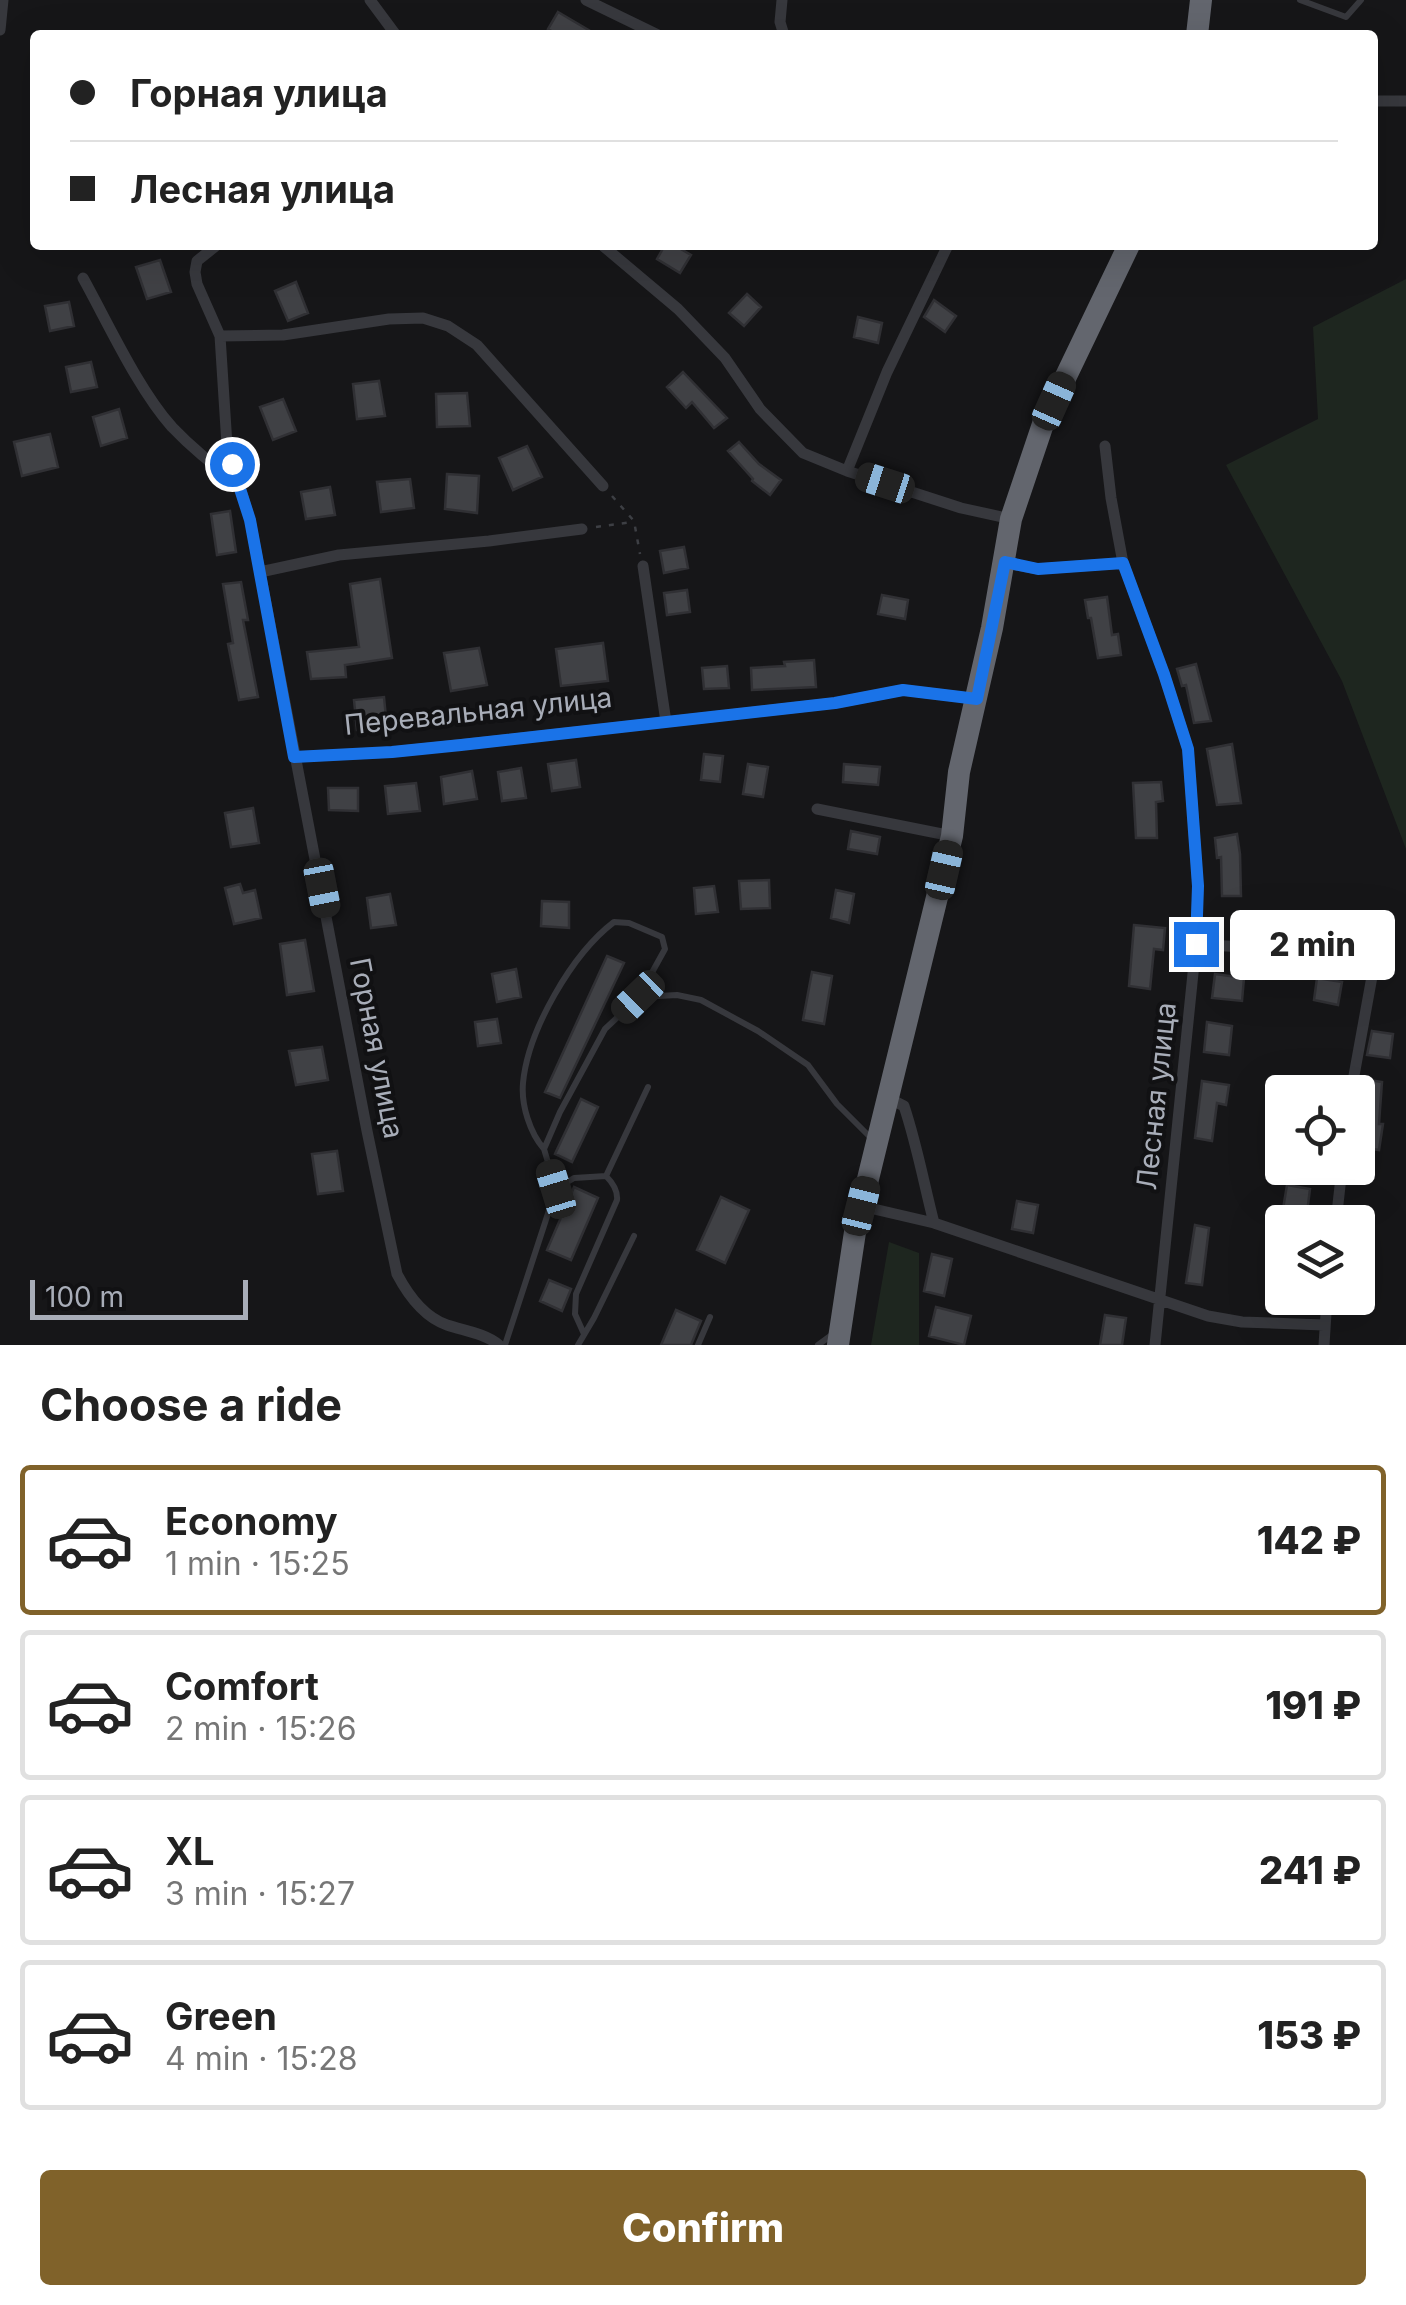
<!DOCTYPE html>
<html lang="en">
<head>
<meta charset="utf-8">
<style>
  body { margin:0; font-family:Inter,sans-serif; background:#f6f6f6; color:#222; height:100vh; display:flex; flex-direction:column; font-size:38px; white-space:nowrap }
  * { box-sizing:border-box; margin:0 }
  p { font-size:32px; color:#767676 }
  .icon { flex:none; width:55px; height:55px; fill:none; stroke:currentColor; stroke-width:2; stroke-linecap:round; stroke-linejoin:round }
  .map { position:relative; height:1345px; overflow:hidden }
  .details { display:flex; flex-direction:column; background:#fff; flex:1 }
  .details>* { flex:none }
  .banner { position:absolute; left:30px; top:30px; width:1348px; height:220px; border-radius:10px; box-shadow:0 10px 40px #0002; display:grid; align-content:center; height:220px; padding:0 40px; background:#fff }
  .fabs { position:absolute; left:1265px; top:1075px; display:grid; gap:20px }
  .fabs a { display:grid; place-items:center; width:110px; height:110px; border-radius:10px; background:#fff; box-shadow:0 10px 40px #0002; font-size:50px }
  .scale { position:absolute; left:30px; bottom:25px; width:218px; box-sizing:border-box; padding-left:10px; border:5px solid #a8adb8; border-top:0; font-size:28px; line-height:35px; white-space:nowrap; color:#a8adb8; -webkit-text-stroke:8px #111113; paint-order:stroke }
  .end { position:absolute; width:45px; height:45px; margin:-22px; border:12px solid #1a73e8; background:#fff; box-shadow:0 0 0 5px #fff }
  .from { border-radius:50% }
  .bubble { position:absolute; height:70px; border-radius:10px; background:#fff; box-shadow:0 10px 40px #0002; font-size:32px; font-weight:800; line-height:70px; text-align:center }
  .car { position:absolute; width:30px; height:60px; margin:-30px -15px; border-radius:12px; box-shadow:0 0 8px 2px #0007; background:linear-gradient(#222 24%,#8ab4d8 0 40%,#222 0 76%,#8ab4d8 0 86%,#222 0) }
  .banner b { display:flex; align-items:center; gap:35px; height:95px; font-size:38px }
  .banner b+b { border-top:2px solid #e0e0e0 }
  .banner i { width:25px; height:25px; background:#222 }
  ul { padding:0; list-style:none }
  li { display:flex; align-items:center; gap:30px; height:150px; margin:0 20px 15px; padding:0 20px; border:5px solid #e0e0e0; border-radius:10px }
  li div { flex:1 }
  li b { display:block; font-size:38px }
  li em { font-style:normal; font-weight:800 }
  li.current { border-color:#80622a }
  li>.icon { width:90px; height:90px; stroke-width:1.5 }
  h2 { padding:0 40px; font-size:45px; line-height:120px }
  .cta { display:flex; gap:20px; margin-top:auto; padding:20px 40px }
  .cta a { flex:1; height:115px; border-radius:10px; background:#80622a; color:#fff; font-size:40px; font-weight:800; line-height:115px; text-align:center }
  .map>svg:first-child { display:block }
</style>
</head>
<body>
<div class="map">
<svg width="1406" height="1345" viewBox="0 0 1406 1345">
  <rect width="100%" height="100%" fill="#161618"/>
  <!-- green -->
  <path fill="#1e261f" d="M1406,279V849L1342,681L1226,465L1318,419L1313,327Z
    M889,1242L919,1253V1345H871Z"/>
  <!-- building -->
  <path fill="#404145" stroke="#303034" stroke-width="2.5" d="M558,12L597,35H558L548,29Z
    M665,245H674L691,255L680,273L657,259Z
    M160,260L171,292L147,299L136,267Z
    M296,282L308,313L288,321L275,291Z
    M747,294L761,307L744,326L729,313Z
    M934,300L956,316L945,332L924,317Z
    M69,302L74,326L50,331L45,306Z
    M858,317L882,323L878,343L854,337Z
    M91,362L97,387L71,392L66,367Z
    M683,372L727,418L714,428L692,402L686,408L667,387Z
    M379,381L385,416L357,419L353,384Z
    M467,393L470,426L437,427L436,394Z
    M283,399L296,431L273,440L260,407Z
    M119,409L127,438L101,446L93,417Z
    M50,434L58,467L22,476L14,442Z
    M739,442L759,464L781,480L770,495L752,481L753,479L728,451Z
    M527,446L542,477L513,490L499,458Z
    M447,474L479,476L477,513L445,509Z
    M410,479L414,508L381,512L377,482Z
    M330,487L335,515L306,519L301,492Z
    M230,511L236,552L217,555L211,514Z
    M684,547L688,568L664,573L660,551Z
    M380,579L392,658L345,665L346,677L311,679L307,652L359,647L350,584Z
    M241,582L248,620H243L258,697L239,700L228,644L233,643L223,584Z
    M687,590L690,612L667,615L664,593Z
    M882,595L908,600L905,619L878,614Z
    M1107,597L1112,635L1118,634L1121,655L1098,658L1091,618H1088L1085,600Z
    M603,643L608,681L561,686L556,649Z
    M479,648L487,685L451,691L444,653Z
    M814,660L816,687L752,690L751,668L785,666L784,662Z
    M1196,664L1211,721L1194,723L1186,685L1182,686L1177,669Z
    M727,666L729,688L704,689L702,668Z
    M384,697L387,728L357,730L354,700Z
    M1232,744L1241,803L1217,805L1207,749Z
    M704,754L723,756L720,782L701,780Z
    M576,760L580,787L552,791L548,764Z
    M748,764L768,767L763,797L743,794Z
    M844,764L880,767L878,785L843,782Z
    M521,768L526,798L502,801L498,772Z
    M472,771L477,799L444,804L441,777Z
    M1161,782L1163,801L1156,802L1157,838H1136L1133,783Z
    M416,783L420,811L388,814L385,786Z
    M328,788H358V811L329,810Z
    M253,808L259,843L231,847L225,813Z
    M851,831L880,837L877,854L848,849Z
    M1237,834L1240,854L1241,896H1222L1221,857L1217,858L1215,838Z
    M769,880L770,908L741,909L739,881Z
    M240,884L243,893L255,890L261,918L234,924L225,888Z
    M714,886L718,912L696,914L694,888Z
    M836,890L854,894L849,923L831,918Z
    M390,894L396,925L371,928L367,898Z
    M542,901L569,902V928L541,926Z
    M1134,925L1165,928L1163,950L1154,949L1150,989L1129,986Z
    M305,940L314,991L287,995L280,944Z
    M607,956L624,963L560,1098L545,1092Z
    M516,969L521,997L497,1002L492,974Z
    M812,972L832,976L824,1024L803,1020Z
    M1215,974L1244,978L1242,1001L1212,998Z
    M1317,978L1342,982L1338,1005L1314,1000Z
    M497,1019L501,1043L478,1046L475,1022Z
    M1207,1022L1232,1026L1229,1055L1204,1052Z
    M1372,1031L1393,1034L1390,1058L1367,1055Z
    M322,1047L328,1080L296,1085L289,1051Z
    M1363,1079L1382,1082L1379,1124H1383L1379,1150L1358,1147V1107Z
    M1202,1081L1229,1085L1226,1105L1217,1103L1212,1141L1195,1138Z
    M581,1099L598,1107L572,1162L555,1154Z
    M337,1151L343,1191L318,1194L312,1154Z
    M1287,1185L1310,1189L1307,1213L1283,1209Z
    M574,1187L598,1198L571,1260L547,1250Z
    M721,1197L749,1210L725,1263L697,1250Z
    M1017,1201L1038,1205L1033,1233L1012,1229Z
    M1195,1225L1209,1228L1202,1285L1186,1283Z
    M932,1254L952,1259L944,1296L924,1291Z
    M549,1280L571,1289L562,1311L540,1301Z
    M936,1307L971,1316L964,1345L929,1336Z
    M676,1310L701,1321L691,1345H661Z
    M1105,1315L1126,1318L1122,1345H1100Z"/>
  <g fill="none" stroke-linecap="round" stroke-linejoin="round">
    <!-- path -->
    <path stroke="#3d3f44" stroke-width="2.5" stroke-dasharray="5 8" stroke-linecap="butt" d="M612,496L634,521L640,554
      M596,527L632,522"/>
    <!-- lane -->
    <path stroke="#37383d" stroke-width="6" d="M1300,0L1346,17L1361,0
      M544,1149C530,1133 521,1105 523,1083C528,1030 572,954 614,922L629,923L662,937L665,949L639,996
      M556,1189L574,1178L606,1176L648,1087
      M584,1334L575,1314L576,1294L617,1200C618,1190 613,1183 606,1176
      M505,1345L556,1189L544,1149L560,1112L605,1029L639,997L677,995L701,1000L758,1031L808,1065L837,1104L872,1139
      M578,1345L594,1318L634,1236
      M698,1345L710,1317
      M818,1345L833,1334"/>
    <!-- street -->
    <path stroke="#37383d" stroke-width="11" d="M370,0L396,35
      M586,0L658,35
      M782,0L780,22L784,35
      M0,30L3,0
      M1372,101H1406
      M217,245L197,261L195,272L197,284L220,336L227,445L250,520L260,572L367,1131L397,1274C408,1295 424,1317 447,1325C465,1331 484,1333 499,1345
      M602,245L678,309L725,358L760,409L803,453L847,471L961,508L1011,519
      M83,278C108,323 138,389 172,427C192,448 214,466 238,483
      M220,336L283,335L389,319L423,318L448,326L477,345L603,486
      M1105,446L1111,498L1123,563L1164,674L1188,749L1198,886L1196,944L1155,1345
      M847,471L887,372L948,245
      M1005,563L1038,569L1123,563
      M643,566L666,722
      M260,572L339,555L489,541L582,529
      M294,757L392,752L495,741L835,703L903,690L977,699
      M817,809L952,836
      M1196,944L1363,955L1369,960L1373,971L1351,1092
      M888,1098L904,1106C917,1145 924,1184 934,1223
      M861,1206L934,1223L1208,1316L1242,1322L1324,1325
      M1336,1222L1342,1168
      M1324,1345L1327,1298"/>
    <!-- highway -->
    <path stroke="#63666e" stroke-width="22" d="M1197,35L1201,0
      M838,1345L855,1232L952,836L959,772L992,628L1011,519L1043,424L1129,245"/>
  </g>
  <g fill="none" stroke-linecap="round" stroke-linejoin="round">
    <!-- route -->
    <path stroke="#1a73e8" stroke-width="12" d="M232,464L250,520L294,757L392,752L461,745L835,703L903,690L977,699L1005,562L1038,569L1123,563L1164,674L1188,749L1198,886L1196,944"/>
  </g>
  <g text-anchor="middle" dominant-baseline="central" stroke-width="8" stroke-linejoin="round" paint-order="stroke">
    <!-- street labels -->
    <g font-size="28" fill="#a8adb8" stroke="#111113">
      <text transform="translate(478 711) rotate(-6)">Перевальная улица</text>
      <text transform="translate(377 1048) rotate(79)">Горная улица</text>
      <text transform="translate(1156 1096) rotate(-84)">Лесная улица</text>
    </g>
  </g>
</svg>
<div class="fabs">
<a><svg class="icon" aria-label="locate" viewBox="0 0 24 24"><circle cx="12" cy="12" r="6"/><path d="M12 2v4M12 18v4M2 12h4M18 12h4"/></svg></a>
<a><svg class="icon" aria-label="layers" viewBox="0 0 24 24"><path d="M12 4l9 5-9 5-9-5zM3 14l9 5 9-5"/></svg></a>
</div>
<div class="scale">100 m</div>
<i class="end from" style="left:232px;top:464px"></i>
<i class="end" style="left:1196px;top:944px"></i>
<div class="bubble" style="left:1230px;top:910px;width:165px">2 min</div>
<i class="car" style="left:1054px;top:401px;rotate:24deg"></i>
<i class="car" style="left:885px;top:483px;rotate:288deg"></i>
<i class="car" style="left:944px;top:870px;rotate:13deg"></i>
<i class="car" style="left:322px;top:888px;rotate:169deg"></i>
<i class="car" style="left:638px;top:997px;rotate:226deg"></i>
<i class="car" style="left:556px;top:1189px;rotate:343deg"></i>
<i class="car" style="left:861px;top:1206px;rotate:14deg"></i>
<div class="banner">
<b><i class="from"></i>Горная улица</b>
<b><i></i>Лесная улица</b>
</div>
</div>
<section class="details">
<h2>Choose a ride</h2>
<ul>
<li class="current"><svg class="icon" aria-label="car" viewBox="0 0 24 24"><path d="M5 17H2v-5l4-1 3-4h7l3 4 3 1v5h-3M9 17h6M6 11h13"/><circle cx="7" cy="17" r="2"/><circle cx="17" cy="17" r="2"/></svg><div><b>Economy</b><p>1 min · 15:25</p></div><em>142 ₽</em></li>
<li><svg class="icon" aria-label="car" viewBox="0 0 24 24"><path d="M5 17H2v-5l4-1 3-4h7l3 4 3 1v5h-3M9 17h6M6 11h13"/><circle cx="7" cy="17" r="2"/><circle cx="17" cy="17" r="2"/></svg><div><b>Comfort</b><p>2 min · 15:26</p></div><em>191 ₽</em></li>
<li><svg class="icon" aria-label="car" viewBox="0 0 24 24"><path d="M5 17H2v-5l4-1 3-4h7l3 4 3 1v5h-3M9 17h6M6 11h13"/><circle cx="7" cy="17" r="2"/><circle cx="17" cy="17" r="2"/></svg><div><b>XL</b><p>3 min · 15:27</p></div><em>241 ₽</em></li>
<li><svg class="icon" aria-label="car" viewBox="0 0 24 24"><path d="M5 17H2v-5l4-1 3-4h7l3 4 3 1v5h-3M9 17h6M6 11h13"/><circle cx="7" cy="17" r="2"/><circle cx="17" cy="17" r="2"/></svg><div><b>Green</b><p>4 min · 15:28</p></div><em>153 ₽</em></li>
</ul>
<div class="cta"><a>Confirm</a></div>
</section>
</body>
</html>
